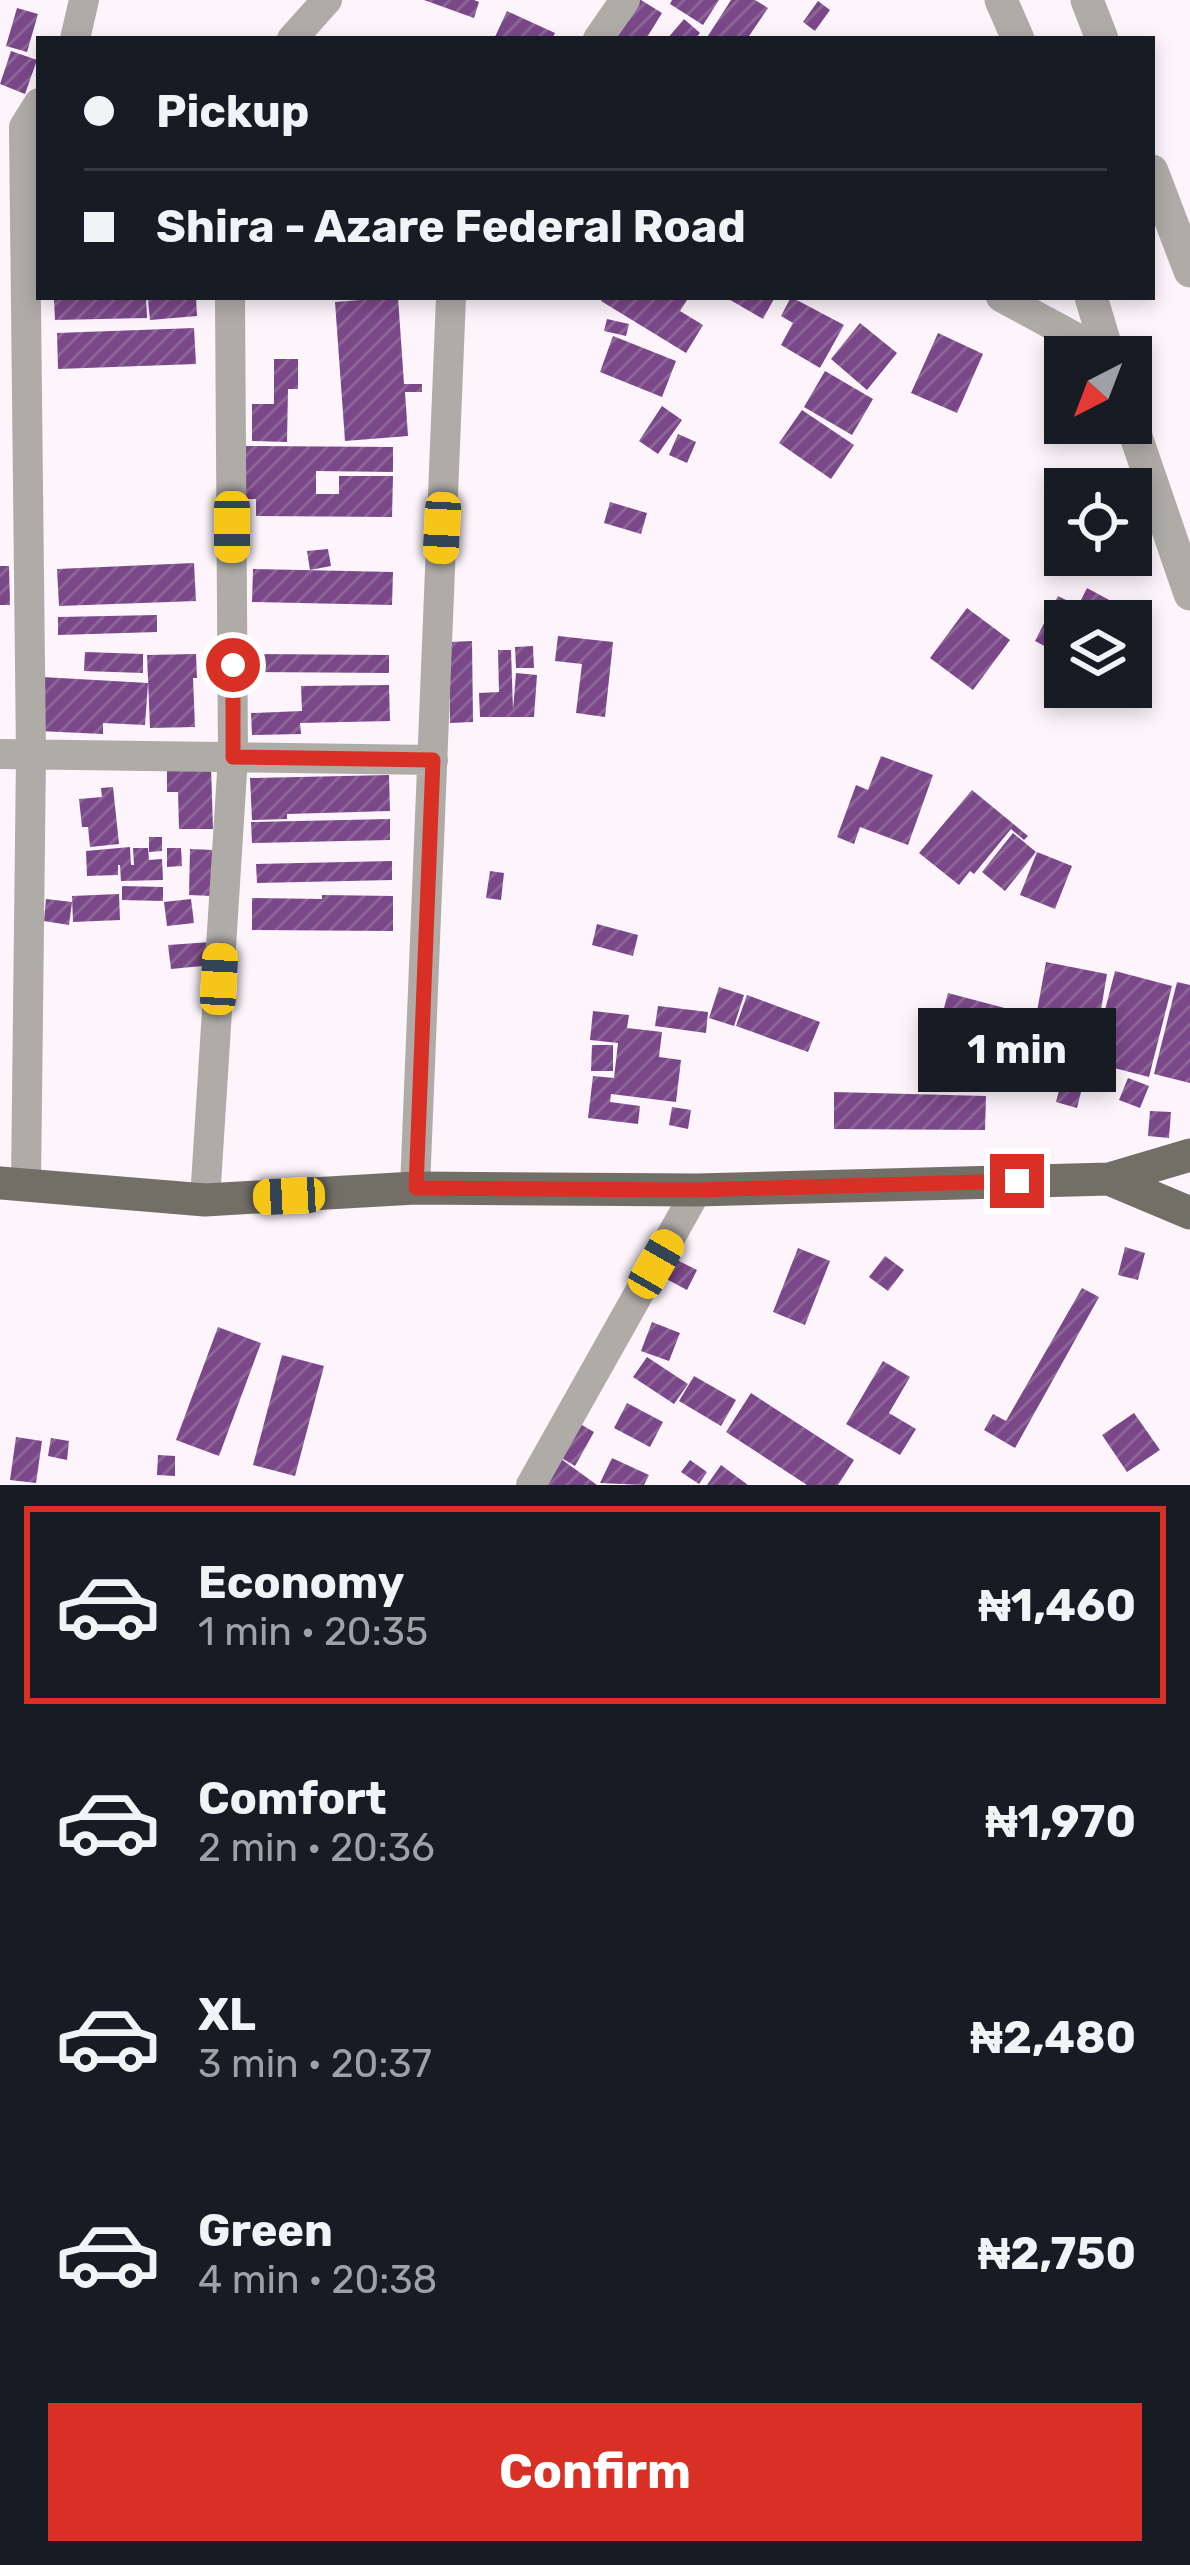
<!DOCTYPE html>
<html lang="en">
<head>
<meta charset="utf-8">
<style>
  body { margin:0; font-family:Rubik,sans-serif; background:#20242c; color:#f1f3f6; height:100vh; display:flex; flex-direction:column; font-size:45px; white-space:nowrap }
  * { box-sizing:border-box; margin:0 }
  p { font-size:39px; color:#9ea1a6 }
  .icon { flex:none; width:66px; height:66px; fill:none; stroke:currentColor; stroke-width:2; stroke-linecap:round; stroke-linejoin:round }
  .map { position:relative; height:1485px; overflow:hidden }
  .sheet { display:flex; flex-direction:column; background:#171b24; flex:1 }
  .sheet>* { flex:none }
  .guide { position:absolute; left:36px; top:36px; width:1119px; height:264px; border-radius:0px; box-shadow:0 6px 18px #0003; display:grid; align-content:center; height:264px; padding:0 48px; background:#171b24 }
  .needle { width:78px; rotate:222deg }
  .tools { position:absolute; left:1044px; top:336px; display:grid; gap:24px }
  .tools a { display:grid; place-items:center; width:108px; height:108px; border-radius:0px; background:#171b24; box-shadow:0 6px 18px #0003; font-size:60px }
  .end { position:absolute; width:54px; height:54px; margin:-27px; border:15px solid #d93025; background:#fff; box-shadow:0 0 0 6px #fff }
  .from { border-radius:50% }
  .bubble { position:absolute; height:84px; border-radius:0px; background:#171b24; box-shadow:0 6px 18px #0003; font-size:39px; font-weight:700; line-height:84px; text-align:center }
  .car { position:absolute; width:36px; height:72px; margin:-36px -18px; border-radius:15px; box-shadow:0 0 9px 3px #0007; background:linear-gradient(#f5c518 24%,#345 0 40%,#f5c518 0 76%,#345 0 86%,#f5c518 0) }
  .guide b { display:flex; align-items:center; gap:42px; height:114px; font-size:45px }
  .guide b+b { border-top:3px solid #363941 }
  .guide i { width:30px; height:30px; background:#f1f3f6 }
  ul { padding:21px 0 0; list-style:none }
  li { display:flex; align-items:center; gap:36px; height:198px; margin:0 24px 18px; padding:0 24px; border:6px solid transparent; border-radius:0px }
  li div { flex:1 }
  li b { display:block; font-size:45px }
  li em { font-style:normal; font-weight:700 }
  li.active { border-color:#d93025 }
  li>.icon { width:108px; height:108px; stroke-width:1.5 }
  .cta { display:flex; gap:24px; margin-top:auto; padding:24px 48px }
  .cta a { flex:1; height:138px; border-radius:0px; background:#d93025; color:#fff; font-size:48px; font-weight:700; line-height:138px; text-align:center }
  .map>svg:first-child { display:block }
</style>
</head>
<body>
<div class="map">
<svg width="1190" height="1485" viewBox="0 0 1190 1485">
  <defs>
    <pattern id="building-hatch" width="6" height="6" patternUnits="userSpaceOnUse" patternTransform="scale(3)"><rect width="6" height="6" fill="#7a4789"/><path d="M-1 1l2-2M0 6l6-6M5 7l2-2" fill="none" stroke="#8c6697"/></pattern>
  </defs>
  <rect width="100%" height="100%" fill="#fdf4fc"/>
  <!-- building -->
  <path fill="url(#building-hatch)" d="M424,0H474L479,2L474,18Z
    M636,0H641L662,13L646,39H611Z
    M672,0H719L703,25L670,4Z
    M731,0H755L768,8L747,39H706Z
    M818,1L830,10L815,31L803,22Z
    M17,8L38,14L27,52L6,46Z
    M507,11L555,33L552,39H494Z
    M684,19L700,33L695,39H667Z
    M11,51L37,60L25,94L0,84Z
    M120,297H146L147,318L55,320L54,299Z
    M196,297L197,316L150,320L148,300Z
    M398,297L404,384H422V392H405L408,436L345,441L335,302Z
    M603,297H689L680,311L703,325L686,353L601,301Z
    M725,297H775L763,319Z
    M791,297L844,325L820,368L781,345L793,323L781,316Z
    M607,319L629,324L626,336L604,331Z
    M860,323L897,353L867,390L831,359Z
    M194,328L196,364L58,369L57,333Z
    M938,333L983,354L957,413L911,393Z
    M613,336L676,361L662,397L600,372Z
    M274,359H298V389H288L287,442L252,441V404H274Z
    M825,371L873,399L852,435L804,407Z
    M662,406L682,420L658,454L639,441Z
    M802,410L854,445L831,479L779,443Z
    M678,434L696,442L687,463L669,455Z
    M237,446L393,447V472L316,471V494H339V476H393L392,517L256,516V499H237Z
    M610,502L647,513L641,534L604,523Z
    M328,549L331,566L310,570L307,551Z
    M194,563L196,601L59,606L57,569Z
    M0,566H9L10,605H0Z
    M253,569L393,572L392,605L252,602Z
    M1087,588L1113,602L1103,621H1065V657L1035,641L1058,596L1078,606Z
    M967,608L1010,640L973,690L930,658Z
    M157,615V632L58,635V617Z
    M558,636L613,642L605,717L576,713L582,664L555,661Z
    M472,641L473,722L450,723L449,642Z
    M533,646L534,668H516L515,647Z
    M498,650H511L513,710L516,673L537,675L534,717H480L479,693L499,692Z
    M85,652L143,654V673L84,671Z
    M196,654L197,678H193L195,727L150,728L147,655Z
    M253,654L389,655V673L253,672Z
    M42,677L148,683L145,725L103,723V734L39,731Z
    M389,685L390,721L300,723L301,734L252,735L251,713L302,711L301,686Z
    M881,756L933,775L908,845L860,827L854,844L837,837L856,785L868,790Z
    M167,767H211L213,829H179L178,792H167Z
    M389,775L390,811L287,814V819L252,820L250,778Z
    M113,787L119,844L90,847L88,827H82L79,799L102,797L101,788Z
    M972,790L1028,836L1024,840L1011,829L974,874L970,871L959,885L919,853Z
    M390,819V840L252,843L251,822Z
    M1013,833L1036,852L1005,891L982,872Z
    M149,837H162V851L149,852Z
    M130,847L131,865H134L133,848H148L149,860L162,859L163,880L121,881L120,865H118V875L87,876L86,851Z
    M167,848H181L182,866L167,867Z
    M190,849L214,850L213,896L189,895Z
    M1037,852L1072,866L1055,909L1020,895Z
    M392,861V880L257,883L256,864Z
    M490,871L504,873L501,900L486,898Z
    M122,886L163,887V901L122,900Z
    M119,894L120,920L73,922L72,896Z
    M322,895L393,896V931L252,930V898L322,899Z
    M46,899L72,902L69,925L44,921Z
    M191,899L194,923L167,926L164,902Z
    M597,924L638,935L633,956L592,945Z
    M211,942L213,965L171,969L168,945Z
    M1046,962L1107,974L1093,1057L1115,971L1172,986L1149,1077L1091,1062L1090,1066L1029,1055Z
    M1177,982L1190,985V1083L1154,1074Z
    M719,987L744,995L734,1026L709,1018Z
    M948,993L1016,1011L1004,1057L989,1053L984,1073L956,1066L960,1049L935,1042Z
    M747,995L820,1022L808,1052L736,1026Z
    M658,1006L708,1012L706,1033L655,1026Z
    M593,1011L629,1015L627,1028L662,1032L659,1057L681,1060L676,1102L611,1094L610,1102L640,1106L638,1124L588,1118L593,1076L614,1078L618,1043L590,1040Z
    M592,1045H613V1071H591Z
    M1128,1078L1149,1086L1140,1108L1119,1100Z
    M1062,1079L1083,1084L1077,1108L1056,1102Z
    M834,1092L986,1096L985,1130L834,1129Z
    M672,1107L691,1110L688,1129L669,1125Z
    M1150,1111L1171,1112L1169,1138L1148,1136Z
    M1125,1247L1145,1253L1138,1280L1118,1275Z
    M798,1248L830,1261L805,1325L773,1312Z
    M669,1256L697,1270L687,1290L659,1275Z
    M885,1256L904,1270L888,1291L869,1277Z
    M1082,1288L1099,1297L1015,1448L984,1430L993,1414L1006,1421Z
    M652,1322L680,1333L669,1361L641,1351Z
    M218,1327L261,1343L219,1456L176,1440Z
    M282,1355L324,1366L295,1476L253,1465Z
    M647,1357L688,1384L674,1404L633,1377Z
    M883,1361L910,1377L889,1413L916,1429L900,1455L846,1424Z
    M694,1376L736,1400L721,1426L679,1401Z
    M751,1393L854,1460L838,1485H807L726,1432Z
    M627,1403L663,1422L650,1447L614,1428Z
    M1134,1413L1160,1450L1127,1472L1102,1435Z
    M575,1421L594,1432L575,1466L553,1453Z
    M16,1437L42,1441L36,1483L10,1480Z
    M51,1438L69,1441L67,1460L48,1456Z
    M158,1455L175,1456V1476L157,1475Z
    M557,1456L597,1485H537Z
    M612,1458L649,1475L644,1485L600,1483Z
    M690,1460L707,1472L699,1484L681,1472Z
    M721,1465L748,1485H707Z"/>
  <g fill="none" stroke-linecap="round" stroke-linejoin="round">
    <!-- minor -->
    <path stroke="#afaca8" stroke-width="30" d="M75,39L84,0
      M292,39L327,0
      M598,39L625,0
      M1001,297L1108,355
      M0,754L433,760
      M26,1183L31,755L24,127L39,103
      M415,1188L451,297
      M205,1200L233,757L230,297
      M531,1485L697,1190"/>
    <!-- tertiary -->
    <path stroke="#afaca8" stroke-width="33" d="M1001,0L1018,39
      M1087,0L1102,39
      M1152,171L1190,271
      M1091,297L1109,357
      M1131,422L1190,594"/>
    <!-- primary -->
    <path stroke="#726f67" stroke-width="33" d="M1109,1179L1190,1213
      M0,1183L205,1200L415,1188L697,1190L1109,1179L1190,1155"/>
  </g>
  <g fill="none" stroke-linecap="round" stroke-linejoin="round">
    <!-- route -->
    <path stroke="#d93025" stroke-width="15" d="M233,665V757L433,760L416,1188L697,1190L1017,1181"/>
  </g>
</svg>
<div class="tools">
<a><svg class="needle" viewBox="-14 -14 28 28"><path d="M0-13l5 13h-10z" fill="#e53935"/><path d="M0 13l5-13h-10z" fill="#9ea1a6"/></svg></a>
<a><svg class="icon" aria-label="locate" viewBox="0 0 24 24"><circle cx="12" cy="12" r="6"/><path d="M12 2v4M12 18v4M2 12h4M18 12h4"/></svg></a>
<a><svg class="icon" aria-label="layers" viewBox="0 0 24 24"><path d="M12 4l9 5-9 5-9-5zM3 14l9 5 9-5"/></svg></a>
</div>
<i class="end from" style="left:233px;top:665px"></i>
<i class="end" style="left:1017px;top:1181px"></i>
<div class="bubble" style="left:918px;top:1008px;width:198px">1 min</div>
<i class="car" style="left:232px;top:527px;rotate:180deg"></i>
<i class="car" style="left:442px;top:528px;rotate:183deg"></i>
<i class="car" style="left:219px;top:979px;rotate:3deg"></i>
<i class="car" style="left:289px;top:1196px;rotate:267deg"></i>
<i class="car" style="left:656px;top:1264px;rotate:30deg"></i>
<div class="guide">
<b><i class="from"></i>Pickup</b>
<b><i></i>Shira - Azare Federal Road</b>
</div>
</div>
<section class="sheet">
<ul>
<li class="active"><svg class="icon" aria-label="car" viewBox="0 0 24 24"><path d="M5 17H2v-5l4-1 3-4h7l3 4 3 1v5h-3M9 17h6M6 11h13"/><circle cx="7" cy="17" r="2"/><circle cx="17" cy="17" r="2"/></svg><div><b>Economy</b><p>1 min · 20:35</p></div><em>₦1,460</em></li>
<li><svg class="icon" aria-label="car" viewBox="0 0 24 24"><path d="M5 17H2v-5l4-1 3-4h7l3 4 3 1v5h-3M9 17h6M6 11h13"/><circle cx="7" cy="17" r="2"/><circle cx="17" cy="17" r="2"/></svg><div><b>Comfort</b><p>2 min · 20:36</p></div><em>₦1,970</em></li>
<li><svg class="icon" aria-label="car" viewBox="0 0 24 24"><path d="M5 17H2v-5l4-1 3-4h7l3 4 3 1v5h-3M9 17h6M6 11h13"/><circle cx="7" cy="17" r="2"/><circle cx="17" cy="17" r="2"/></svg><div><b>XL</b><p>3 min · 20:37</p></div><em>₦2,480</em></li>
<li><svg class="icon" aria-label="car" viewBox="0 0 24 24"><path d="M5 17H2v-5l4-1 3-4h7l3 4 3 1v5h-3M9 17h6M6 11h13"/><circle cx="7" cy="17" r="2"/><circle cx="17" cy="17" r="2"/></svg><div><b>Green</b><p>4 min · 20:38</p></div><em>₦2,750</em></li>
</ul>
<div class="cta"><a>Confirm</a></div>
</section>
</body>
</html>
